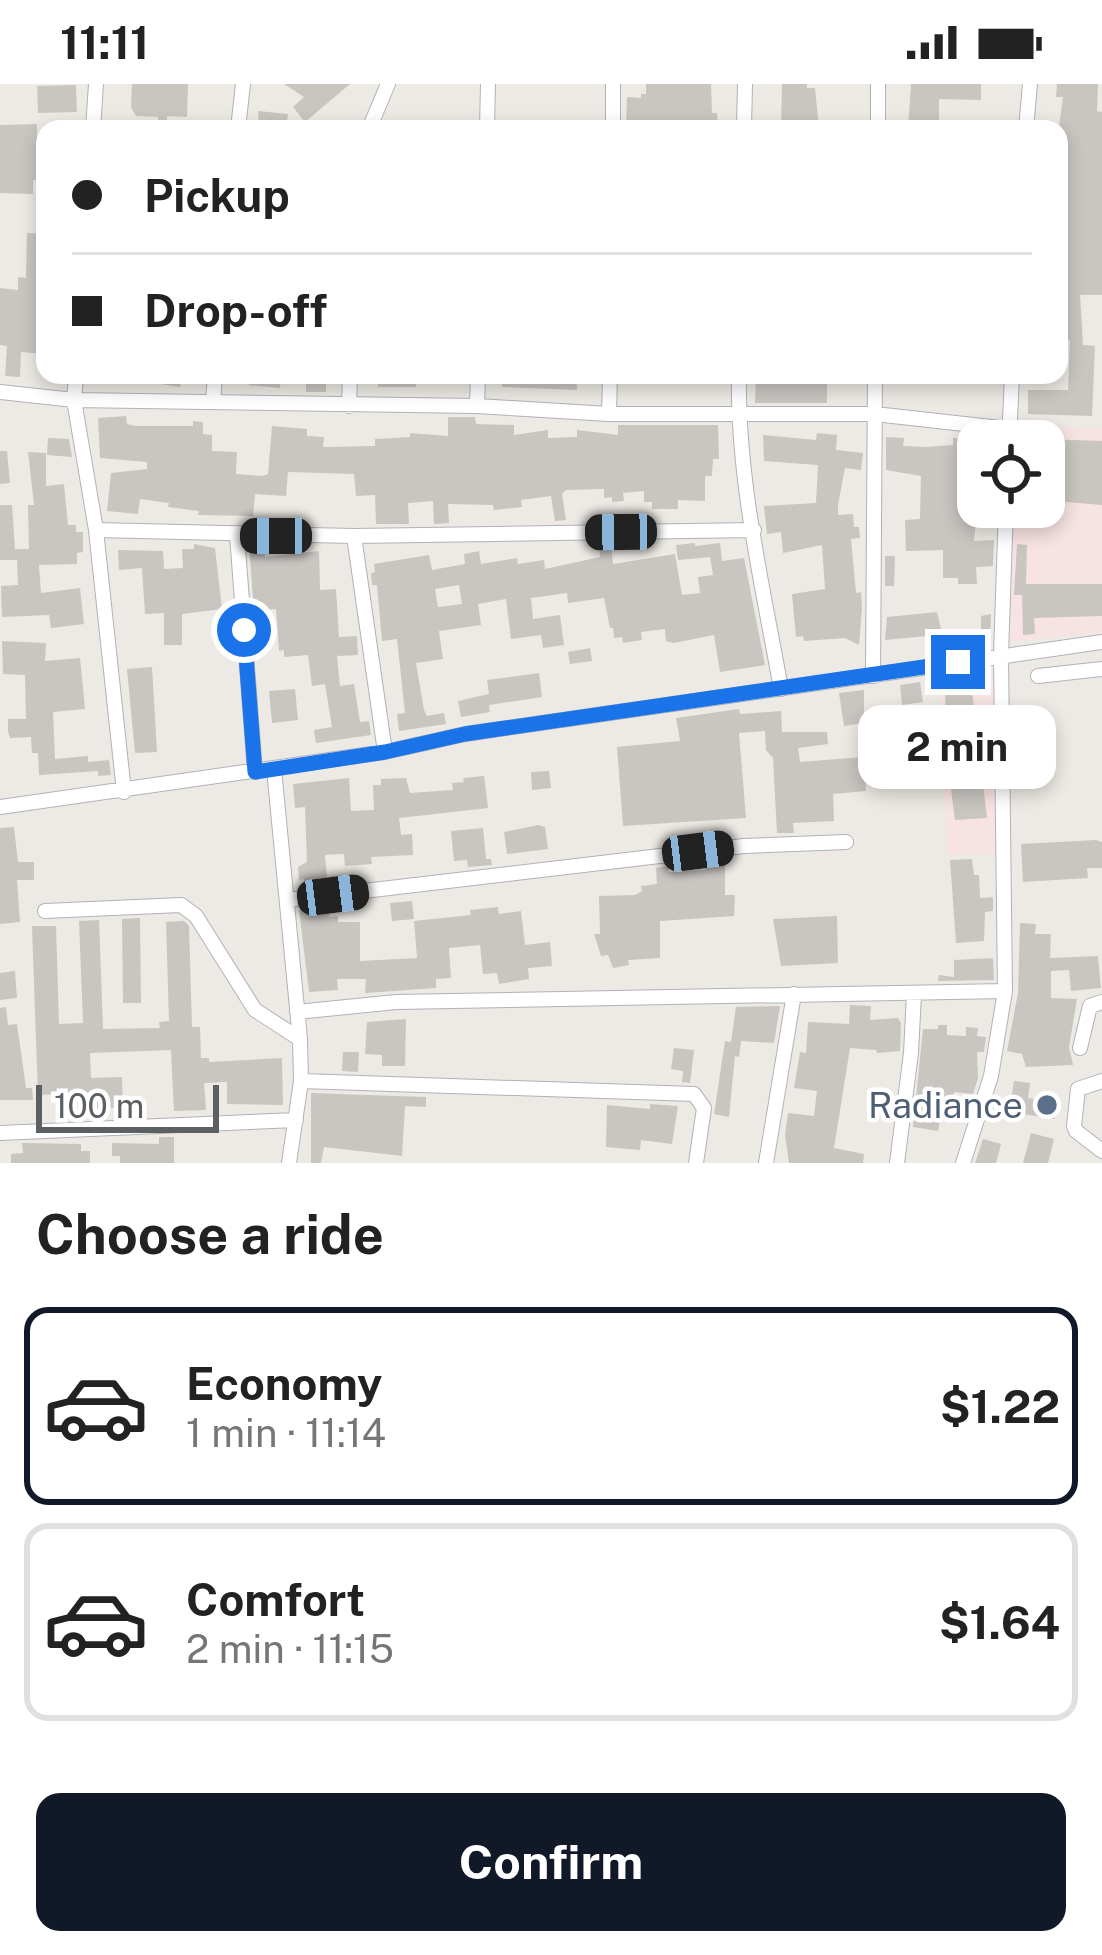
<!DOCTYPE html>
<html lang="en">
<head>
<meta charset="utf-8">
<style>
  body { margin:0; font-family:"Public Sans",sans-serif; background:#f6f6f6; color:#222; height:100vh; display:flex; flex-direction:column; font-size:45px; white-space:nowrap }
  * { box-sizing:border-box; margin:0 }
  p { font-size:39px; color:#767676 }
  .icon { flex:none; width:66px; height:66px; fill:none; stroke:currentColor; stroke-width:2; stroke-linecap:round; stroke-linejoin:round }
  .map { position:relative; height:1079px; overflow:hidden }
  .details { display:flex; flex-direction:column; background:#fff; flex:1 }
  .details>* { flex:none }
  .hud { position:absolute; left:36px; top:36px; width:1032px; height:264px; border-radius:24px; box-shadow:0 6px 18px #0003; display:grid; align-content:center; height:264px; padding:0 36px; background:#fff }
  .controls { position:absolute; left:957px; top:336px; display:grid; gap:24px }
  .controls a { display:grid; place-items:center; width:108px; height:108px; border-radius:24px; background:#fff; box-shadow:0 6px 18px #0003; font-size:60px }
  .scale { position:absolute; left:36px; bottom:30px; width:183px; box-sizing:border-box; padding-left:12px; border:6px solid #5c6063; border-top:0; font-size:33px; line-height:42px; white-space:nowrap; color:#5c6063; -webkit-text-stroke:9px #fff; paint-order:stroke }
  .end { position:absolute; width:54px; height:54px; margin:-27px; border:15px solid #1a73e8; background:#fff; box-shadow:0 0 0 6px #fff }
  .from { border-radius:50% }
  .bubble { position:absolute; height:84px; border-radius:24px; background:#fff; box-shadow:0 6px 18px #0003; font-size:39px; font-weight:700; line-height:84px; text-align:center }
  .car { position:absolute; width:36px; height:72px; margin:-36px -18px; border-radius:15px; box-shadow:0 0 9px 3px #0007; background:linear-gradient(#222 24%,#8ab4d8 0 40%,#222 0 76%,#8ab4d8 0 86%,#222 0) }
  .hud b { display:flex; align-items:center; gap:42px; height:114px; font-size:45px }
  .hud b+b { border-top:3px solid #e0e0e0 }
  .hud i { width:30px; height:30px; background:#222 }
  ul { padding:0; list-style:none }
  li { display:flex; align-items:center; gap:36px; height:198px; margin:0 24px 18px; padding:0 12px; border:6px solid #e0e0e0; border-radius:24px }
  li div { flex:1 }
  li b { display:block; font-size:45px }
  li em { font-style:normal; font-weight:700 }
  li.current { border-color:#111827 }
  li>.icon { width:108px; height:108px; stroke-width:1.5 }
  h2 { padding:0 36px; font-size:54px; line-height:144px }
  .cta { display:flex; gap:24px; margin-top:auto; padding:24px 36px }
  .cta a { flex:1; height:138px; border-radius:24px; background:#111827; color:#fff; font-size:48px; font-weight:700; line-height:138px; text-align:center }
  .status { display:flex; justify-content:space-between; align-items:center; height:84px; padding:0 60px; background:#fff; direction:ltr }
  .status svg { height:33px; fill:currentColor }
  .map>svg:first-child { display:block }
</style>
</head>
<body>
<div class="status"><b>11:11</b><svg viewBox="0 0 49 12"><path d="M0 12V9h3v3zM5 12V6h3v6zM10 12V3h3v9zM15 12V0h3v12zM26 1h20v11H26zM47 4h2v5h-2z"/></svg></div>
<div class="map">
<svg width="1102" height="1079" viewBox="0 0 1102 1079">
  <rect width="100%" height="100%" fill="#edeae5"/>
  <!-- medical -->
  <path fill="#f8e3e4" d="M1015,341L1102,345V548L1007,558L1012,423H1044V357H1014Z
    M1001,592L1002,769L947,771L939,595Z"/>
  <!-- building -->
  <path fill="#c9c5c1" fill-rule="evenodd" d="M132,0H188L187,33L167,32V45H158V33L136,32L131,23Z
    M284,0H350L305,38L293,23L304,13Z
    M646,0H711L712,29H717L718,43L626,41L627,13L641,14V10H646Z
    M782,0H807V4H815L819,45H781Z
    M911,0H981V16L939,15V44L908,45Z
    M1057,0H1098L1097,27L1102,28V211H1080L1083,261L1095,262L1092,332L1028,330V306H1068L1070,256L1059,257V43L1063,13H1056Z
    M76,1L77,28L38,29L37,2Z
    M258,27L288,30L286,45H259Z
    M37,40V74H45V96H33V110L0,109V41Z
    M27,149L45,150V270L21,268L20,293L5,292L7,262L0,261V204L18,206V193L26,194Z
    M142,291H182L180,303L142,297Z
    M250,291H281L280,304L249,301Z
    M306,291H326V308H306Z
    M379,291H416V303H378Z
    M502,291H576L577,306L502,303Z
    M756,291H827V319H755Z
    M126,332L127,340L135,342H193V337L203,338V350L212,351V367L237,368L236,390L262,392L268,390L272,342L307,345V352L324,353L323,363L375,362V355L410,353V349L448,352V333H475L476,340L514,341V351L548,346V354L577,353V346L618,351V341H718L719,375H713L712,392H705V417L678,416V425H652V418H644V407L623,409L624,417L612,418V413L604,414V405L566,406L562,410L566,436L555,437L551,412L521,416L522,423L494,426L493,421L448,420L449,439L434,440L433,417L408,419L409,440H376L375,411L356,412L354,390L288,388L286,412L255,410L253,432L198,431L199,427L168,423L169,419L140,415L138,430L107,427L111,389L147,385V378L100,374L98,334Z
    M817,349L837,351L836,366L863,369L861,386L845,384L838,421V431L853,430L854,443H859L860,454L851,455L856,509L861,508L862,524L859,561L845,554L804,557L803,552L796,553L792,510L825,505L822,461L783,469L781,448L767,450L764,422L816,419L818,381L764,377L763,351L816,356Z
    M886,353L904,354L903,362L926,363L953,361V354H975L978,418L974,457L994,456L993,482L976,483L977,500H958V494H943V466L906,467L905,436L920,435L921,392L886,386Z
    M48,354L69,355L72,373L47,371Z
    M1044,355L1102,357V421L1044,416Z
    M0,367H7L10,399L0,400Z
    M28,368L46,369V402L64,400L68,441H76V448H83V468L77,469V480L39,481L41,509L80,504L84,540L51,544L49,531L2,533L1,502L18,501L17,476H0V421H12L15,465H29L28,421H34Z
    M695,459V462L720,459L722,477L744,474L765,581L720,588L714,551L674,559L666,557L665,545L641,548L642,556L623,559L622,553L614,554L613,544H610L604,514L568,519L567,509L531,514L533,535L560,531L564,561L543,564L541,551L511,555L506,515L478,520L481,541L439,547L443,575L416,579L424,626L427,632L444,629L446,640L399,647L397,630L405,629L397,555L382,557L377,501H372L371,489L375,488L374,480L429,471L432,486L465,480L464,470L479,467L481,480L517,474L518,480L544,476L545,485L600,473L599,464L611,462L613,480L675,470L682,511L700,509L698,493L713,491L710,473L678,476L676,461ZM459,501L462,520L438,523L435,505Z
    M194,460L215,464L222,525L182,530V561H164V529L145,530L142,484L119,486L118,466L163,467L164,485L183,484L182,465H194Z
    M1017,460L1027,461L1026,500H1102V532L1034,534L1035,550L1023,551L1022,511H1014Z
    M264,461L265,473L319,467L320,506L336,505L339,553L357,552L358,571L337,572L340,602L354,600L360,638L369,637L371,651L316,659L314,646L332,643L325,600L312,602L308,571L284,573V566L279,567L276,525L254,527L249,462Z
    M885,472H895L894,502H885Z
    M937,528L942,549L952,548V552L981,548V532L991,530L990,563L940,568L938,551L885,556L887,533Z
    M2,557L46,559L45,577L80,574L85,625L53,628L55,675L88,672V678L109,676L111,691L98,692V687L39,691L38,669H32L31,653L10,654L8,647V635H26L25,591L3,590Z
    M590,564L592,577L570,580L568,568Z
    M152,583L157,668L135,669L127,585Z
    M539,589L542,613L489,621L490,628L461,633L458,617L489,610L487,596Z
    M990,595V606H972L987,734L955,736L946,666L945,598Z
    M920,598L923,618L902,621L900,601Z
    M295,605L298,636L272,639L269,607Z
    M864,606V639L844,642L839,609Z
    M739,625L740,630L781,627L782,648H827L828,660L798,664L800,678L863,673L866,707L833,710L834,737L793,739L794,749H777L773,674L766,666L765,647L739,649L746,734L623,742L617,663L680,657L676,634Z
    M549,687L551,704L532,706L531,688Z
    M484,692L488,724L399,734L401,751L412,750L413,771L371,773L372,780L345,782L344,770L325,771L327,793L342,791L343,798L305,803L304,795L299,796L298,783L307,778L305,723L295,724L293,700L349,694L351,727L374,726L373,701H381V695L406,694L410,709L453,706L452,699L464,698L463,694Z
    M538,741L545,743L548,765L507,770L504,748Z
    M14,743L18,778H34V796H17L20,838L0,840V744Z
    M483,744L486,775H491L492,781L468,783L467,776L454,777L451,747Z
    M1096,756L1102,758V784H1087L1088,794L1023,798L1021,760Z
    M972,775L974,791H979L980,814L993,813V827L985,828L984,857L956,859L950,776Z
    M706,781H725V811H735L734,832L660,837V874L628,876L629,881L613,884L608,871L601,872L594,850H600L599,812L635,811L642,807L641,802L657,800L656,784L668,782L669,788L706,786Z
    M412,817L414,835L392,837L390,819Z
    M498,823L499,830L521,827L525,861L550,858L552,882L528,884L529,895L499,900L497,889L483,890L480,861L449,864L451,894L436,895V904L365,909L366,895H337L338,906L309,908L299,826L319,824L329,826V833L338,832V838H360V877L417,874L414,837L471,831L470,826Z
    M837,832L838,879L781,882L773,835Z
    M140,834L141,919H123L122,835Z
    M99,836L103,945L160,944L159,938L169,937L166,838L184,837L189,842L192,943H200L201,974H209V978L282,974L283,1021L227,1020V998L204,999L206,1026L174,1027L171,966L90,969L91,994L122,993L123,1024H97V1008L38,1011L32,842H56L59,940L83,939L79,837Z
    M1020,839L1036,840L1035,850H1051L1050,874L1098,872L1101,904L1071,907L1069,886L1051,887V914L1077,915L1069,963L1073,981L1026,983L1022,970L1007,967L1018,909Z
    M993,874L994,896L938,897L939,891L954,893V876Z
    M15,887L17,914L0,916V889Z
    M850,921L871,922L870,936L898,934L901,939L900,967L877,969L876,966L850,964L834,1064L864,1070L863,1079H789L785,1051L788,1029L814,1032L817,1007L794,1004L800,968L806,969L808,938L849,940Z
    M780,922L774,959L741,957L739,973L735,972L729,1033L714,1030L725,957L731,958L736,923Z
    M6,923L8,941L17,940L26,1004H32L33,1016H0V924Z
    M406,935L405,982H382V971L365,970L367,938Z
    M938,941H947V951L966,952V943L978,944L977,952L986,953L984,968H977L978,994L973,1010L954,1008L950,1034L941,1033L938,1047L913,1043L923,945H938Z
    M674,964L694,966L690,999L682,998L683,987L671,985Z
    M343,968H359L358,988L342,987Z
    M1014,997L1030,999L1028,1014L1056,1018L1054,1035L1009,1028Z
    M311,1009L426,1013V1023L405,1022L402,1072L324,1063L321,1079H311Z
    M650,1020L678,1022L672,1060L641,1056L640,1066L606,1063L607,1021L650,1025Z
    M1031,1049L1054,1055L1048,1079H1023Z
    M159,1053H174V1079H120V1072H112V1059L159,1060Z
    M983,1055L1001,1060L996,1079H975Z
    M22,1059L81,1060V1067H90V1079H11V1070L23,1069Z"/>
  <g fill="none" stroke-linecap="round" stroke-linejoin="round">
    <defs>
      <path id="minor" d="M93,45L96,0
        M238,45L243,0
        M369,45L388,0
        M487,45L488,0
        M613,45V0
        M744,45L745,0
        M878,45V0
        M1026,45L1030,0
        M76,291L74,316L96,446L124,708
        M610,291L609,330H875L1009,345
        M739,291C737,395 763,503 781,605
        M0,308L74,316L477,322L609,330
        M213,317L215,291
        M349,322L350,291
        M477,322L478,291
        M1009,357L1012,291
        M96,446L354,452L754,446
        M237,451L255,688
        M354,452L385,668
        M873,592L875,291
        M1038,592L1102,585
        M274,685L300,955L301,997L289,1079
        M0,723L385,668L465,650L1102,558
        M288,816L744,762L846,758
        M45,827L181,821L196,832L255,926L300,955
        M297,928L396,918L1005,907
        M1080,964L1090,922L1102,918
        M301,997L694,1010L704,1024L696,1079
        M1102,997L1078,1005L1074,1042L1076,1047L1102,1067
        M0,1049L296,1036
        M766,1079L794,910
        M897,1079L911,969L914,910
        M963,1079L991,992L1005,907L1001,571L1006,423"/>
    </defs>
    <!-- minor casing -->
    <use href="#minor" stroke="#b0b2b5" stroke-width="16"/>
    <!-- minor -->
    <use href="#minor" stroke="#fff" stroke-width="14"/>
  </g>
  <g fill="none" stroke-linecap="round" stroke-linejoin="round">
    <!-- route -->
    <path stroke="#1a73e8" stroke-width="15" d="M244,546L255,688L385,668L465,650L958,578"/>
  </g>
  <!-- markers -->
  <circle fill="#5c6f8a" stroke="#fff" stroke-width="4.5" cx="1047" cy="1021" r="12"/>
  <g text-anchor="middle" dominant-baseline="central" stroke-width="9" stroke-linejoin="round" paint-order="stroke">
    <!-- service labels -->
    <g font-size="36" fill="#4e5e75" stroke="#fff" text-anchor="end">
      <text x="1023" y="1021">Radiance</text>
    </g>
  </g>
</svg>
<div class="controls">
<a><svg class="icon" aria-label="locate" viewBox="0 0 24 24"><circle cx="12" cy="12" r="6"/><path d="M12 2v4M12 18v4M2 12h4M18 12h4"/></svg></a>
</div>
<div class="scale">100 m</div>
<i class="end from" style="left:244px;top:546px"></i>
<i class="end" style="left:958px;top:578px"></i>
<div class="bubble" style="left:858px;top:621px;width:198px">2 min</div>
<i class="car" style="left:621px;top:448px;rotate:269deg"></i>
<i class="car" style="left:276px;top:452px;rotate:270deg"></i>
<i class="car" style="left:698px;top:767px;rotate:83deg"></i>
<i class="car" style="left:333px;top:811px;rotate:83deg"></i>
<div class="hud">
<b><i class="from"></i>Pickup</b>
<b><i></i>Drop-off</b>
</div>
</div>
<section class="details">
<h2>Choose a ride</h2>
<ul>
<li class="current"><svg class="icon" aria-label="car" viewBox="0 0 24 24"><path d="M5 17H2v-5l4-1 3-4h7l3 4 3 1v5h-3M9 17h6M6 11h13"/><circle cx="7" cy="17" r="2"/><circle cx="17" cy="17" r="2"/></svg><div><b>Economy</b><p>1 min · 11:14</p></div><em>$1.22</em></li>
<li><svg class="icon" aria-label="car" viewBox="0 0 24 24"><path d="M5 17H2v-5l4-1 3-4h7l3 4 3 1v5h-3M9 17h6M6 11h13"/><circle cx="7" cy="17" r="2"/><circle cx="17" cy="17" r="2"/></svg><div><b>Comfort</b><p>2 min · 11:15</p></div><em>$1.64</em></li>
</ul>
<div class="cta"><a>Confirm</a></div>
</section>
</body>
</html>
